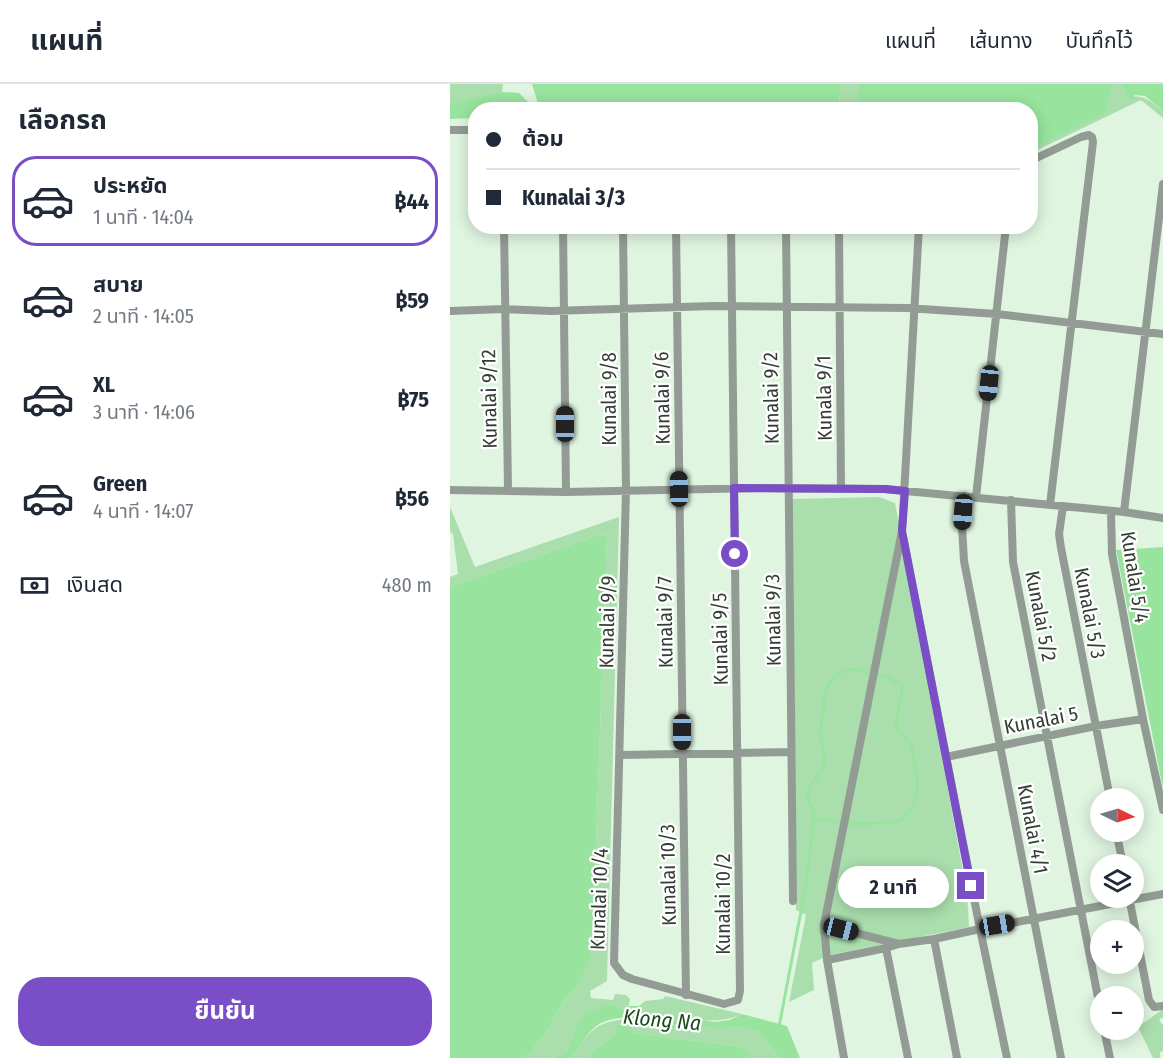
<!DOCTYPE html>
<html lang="th">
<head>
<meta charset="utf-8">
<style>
  body { margin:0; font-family:"Fira Sans Condensed","Noto Sans Thai",sans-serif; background:#f6f6f7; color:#1f2937; height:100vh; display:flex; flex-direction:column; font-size:22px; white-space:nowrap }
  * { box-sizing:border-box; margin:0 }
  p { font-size:20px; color:#747a83 }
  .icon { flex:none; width:33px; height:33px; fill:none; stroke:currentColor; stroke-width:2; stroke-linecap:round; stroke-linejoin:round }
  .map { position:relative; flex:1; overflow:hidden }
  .drawer { display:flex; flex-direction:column; background:#fff; width:450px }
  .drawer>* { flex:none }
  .hud { position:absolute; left:18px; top:18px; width:570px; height:132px; border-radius:24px; box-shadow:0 3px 15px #0003; display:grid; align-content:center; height:132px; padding:0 18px; background:#fff }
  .needle { width:39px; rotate:95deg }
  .tools { position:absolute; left:640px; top:704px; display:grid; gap:12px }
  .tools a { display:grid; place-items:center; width:54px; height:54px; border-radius:50%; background:#fff; box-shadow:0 3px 15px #0003; font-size:30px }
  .end { position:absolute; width:27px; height:27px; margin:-14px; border:8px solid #794ec6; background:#fff; box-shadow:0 0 0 3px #fff }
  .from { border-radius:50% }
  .bubble { position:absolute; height:42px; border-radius:21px; background:#fff; box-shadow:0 3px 15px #0003; font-size:20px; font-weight:700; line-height:42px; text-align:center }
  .car { position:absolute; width:18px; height:36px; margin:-18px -9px; border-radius:8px; box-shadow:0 0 4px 2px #0007; background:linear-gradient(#222 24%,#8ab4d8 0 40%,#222 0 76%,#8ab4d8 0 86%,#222 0) }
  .hud b { display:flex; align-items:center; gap:21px; height:57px; font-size:22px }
  .hud b+b { border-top:2px solid #e0e1e3 }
  .hud i { width:15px; height:15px; background:#1f2937 }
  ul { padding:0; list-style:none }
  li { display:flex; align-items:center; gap:18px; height:90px; margin:0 12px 9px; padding:0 6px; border:3px solid transparent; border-radius:24px }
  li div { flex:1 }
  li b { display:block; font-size:22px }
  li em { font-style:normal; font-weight:700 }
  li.active { border-color:#794ec6 }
  li>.icon { width:54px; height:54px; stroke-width:1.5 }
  h2 { padding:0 18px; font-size:27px; line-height:72px }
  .pay { display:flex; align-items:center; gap:15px; height:66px; padding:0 18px; font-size:22px }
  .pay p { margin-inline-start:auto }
  .button { display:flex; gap:12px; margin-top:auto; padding:12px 18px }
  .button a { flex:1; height:69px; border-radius:24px; background:#794ec6; color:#fff; font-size:24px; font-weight:700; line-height:69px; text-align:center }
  header { display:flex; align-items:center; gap:36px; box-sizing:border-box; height:84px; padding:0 30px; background:#fff; border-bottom:2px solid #e0e1e3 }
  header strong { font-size:28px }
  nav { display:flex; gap:33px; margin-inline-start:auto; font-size:21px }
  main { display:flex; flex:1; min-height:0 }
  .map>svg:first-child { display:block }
</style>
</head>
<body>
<header>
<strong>แผนที่</strong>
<nav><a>แผนที่</a><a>เส้นทาง</a><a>บันทึกไว้</a></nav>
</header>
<main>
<section class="drawer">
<h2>เลือกรถ</h2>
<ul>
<li class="active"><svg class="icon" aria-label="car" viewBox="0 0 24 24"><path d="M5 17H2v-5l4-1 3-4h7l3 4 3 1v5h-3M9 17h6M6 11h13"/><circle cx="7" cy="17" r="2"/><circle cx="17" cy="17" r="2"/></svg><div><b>ประหยัด</b><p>1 นาที · 14:04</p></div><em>฿44</em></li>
<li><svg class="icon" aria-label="car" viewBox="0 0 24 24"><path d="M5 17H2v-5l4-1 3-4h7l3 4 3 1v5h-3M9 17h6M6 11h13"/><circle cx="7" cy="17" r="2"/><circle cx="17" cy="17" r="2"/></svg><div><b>สบาย</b><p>2 นาที · 14:05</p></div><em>฿59</em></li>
<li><svg class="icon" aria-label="car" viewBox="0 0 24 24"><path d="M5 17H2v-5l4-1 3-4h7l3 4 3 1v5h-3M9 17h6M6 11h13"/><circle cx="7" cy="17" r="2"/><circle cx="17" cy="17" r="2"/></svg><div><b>XL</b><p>3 นาที · 14:06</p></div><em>฿75</em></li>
<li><svg class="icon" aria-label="car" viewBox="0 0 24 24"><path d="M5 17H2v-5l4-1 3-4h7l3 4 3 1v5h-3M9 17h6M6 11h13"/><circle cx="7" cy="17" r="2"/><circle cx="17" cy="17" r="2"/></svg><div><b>Green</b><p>4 นาที · 14:07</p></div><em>฿56</em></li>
</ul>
<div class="pay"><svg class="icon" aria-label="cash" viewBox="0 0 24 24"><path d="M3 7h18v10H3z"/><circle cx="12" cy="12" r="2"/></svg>เงินสด<p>480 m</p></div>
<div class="button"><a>ยืนยัน</a></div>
</section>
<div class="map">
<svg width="713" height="974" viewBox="0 0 713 974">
  <rect width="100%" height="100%" fill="#dff5e0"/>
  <!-- green -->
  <path fill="#aadead" d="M0,0H53L52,8L0,20Z
    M391,0H409V25L388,26Z
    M661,0H671L676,14C693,9 700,17 713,27V34L691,16L581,69V65L658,15L661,6Z
    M429,413L445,419L517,809L519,843L379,871L362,879L364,906L339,918L356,831L346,826L343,456L341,415Z
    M0,423L25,483L169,433L157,897L140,907L141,914L163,916L165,910L176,911L180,915L178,926L162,920L147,928L126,944L116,968L102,974H76L98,945L114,917L126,903L144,816L157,452L148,451L0,503V493L8,490L3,450L0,447Z
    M215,912L292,930C263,944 227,932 196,928L189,922L195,917L213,915Z
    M713,925V933L709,936L713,941V967L710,968V974H703L688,943Z
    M186,934L227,941L299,944L309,948L329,974H301L291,963L183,949L165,951L140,968L138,974H121C142,943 147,937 186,934Z"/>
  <!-- water -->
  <path fill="#98e49e" d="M82,0H391L388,25L90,26Z
    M409,0H661V6L655,29L581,65L580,26L409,25Z
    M671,0H713V27L695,12L685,11L682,15L676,14Z
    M52,8L69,9L79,19L78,25L26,26L25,34L0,35V20L2,19Z
    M148,451L157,452L144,816L140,876L126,903L114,917L98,945L76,974H0V503Z
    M713,463V705L666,466Z
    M162,920L177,926L179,922H189L196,928L265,938L280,936L292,930L337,942L350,974H329L309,948L299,944C276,943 252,943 229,941C204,939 177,927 151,939C138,946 130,962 121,974H102L116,968L126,944L137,927H147L149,922Z
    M178,939L183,949L292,963L301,974H138L140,968L165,951L167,942Z"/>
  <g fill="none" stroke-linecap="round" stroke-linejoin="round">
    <!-- stream -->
    <path stroke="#98e49e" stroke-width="3" d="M329,943L356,801L364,730L358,716L359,703L373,685L375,671L370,652L374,619L377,603L386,591L399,585L438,593L452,602C452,617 446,629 446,645C452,650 457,655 461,662C464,667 462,671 464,676C470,696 470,727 447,738C442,740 434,739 429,739C406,741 386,739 364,734"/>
    <!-- street -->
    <path stroke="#939c94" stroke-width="8" d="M0,46H26
      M580,77L631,53L639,51L642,53L643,58L600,421
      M54,142L58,405
      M113,142L116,408
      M173,142L176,406L164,879L173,891L182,895L274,920L288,916L290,907L281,142
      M226,142L236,911
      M336,142L343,817
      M389,142L391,404
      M0,227L54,225L101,227L264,222L457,224L547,230L713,250
      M0,406L116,408L308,404L435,405L674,428L713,434
      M514,412L512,443L514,477L611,974
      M526,413L556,142
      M561,416L563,478L651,929
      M613,422L609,450L611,464L660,714
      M661,427L662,470L693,635L713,726
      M674,428L713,100
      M453,453L530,845L557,974
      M170,671L341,668
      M496,673L646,642L693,635
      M666,747L673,780
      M679,813L699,916L704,923L713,922
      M374,841L449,860
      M484,855L507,974
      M436,864L458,974
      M377,876L436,864L449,860L484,855L530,845L713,810
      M654,945L660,974
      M394,974L377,876L374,841L452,447L469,142"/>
  </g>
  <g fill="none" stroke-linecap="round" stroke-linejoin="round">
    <!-- route -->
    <path stroke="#794ec6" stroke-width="8" d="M285,470L284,404L435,405L455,407L452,447L521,802"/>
  </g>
  <g text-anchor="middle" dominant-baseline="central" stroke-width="4.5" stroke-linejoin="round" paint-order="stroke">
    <!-- street labels -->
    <g font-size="20" fill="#353e36" stroke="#fff">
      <text transform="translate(212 314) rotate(-91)">Kunalai 9/6</text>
      <text transform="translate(321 314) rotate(-91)">Kunalai 9/2</text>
      <text transform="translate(374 314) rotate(-91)">Kunala 9/1</text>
      <text transform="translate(39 315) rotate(-91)">Kunalai 9/12</text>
      <text transform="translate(159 315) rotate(-90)">Kunalai 9/8</text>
      <text transform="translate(685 493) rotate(81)">Kunalai 5/4</text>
      <text transform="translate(640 529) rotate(79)">Kunalai 5/3</text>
      <text transform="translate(591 532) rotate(79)">Kunalai 5/2</text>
      <text transform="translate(323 536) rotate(-91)">Kunalai 9/3</text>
      <text transform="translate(157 538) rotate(-89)">Kunalai 9/9</text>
      <text transform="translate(215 538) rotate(-91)">Kunalai 9/7</text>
      <text transform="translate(270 555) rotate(-91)">Kunalai 9/5</text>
      <text transform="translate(591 636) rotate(-11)">Kunalai 5</text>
      <text transform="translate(583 745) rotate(79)">Kunalai 4/1</text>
      <text transform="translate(218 791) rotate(-91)">Kunalai 10/3</text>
      <text transform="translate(149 815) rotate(-88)">Kunalai 10/4</text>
      <text transform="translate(273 820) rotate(-90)">Kunalai 10/2</text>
    </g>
    <!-- water labels -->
    <g font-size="21" font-style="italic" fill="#164a1e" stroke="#fff">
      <text transform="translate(212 936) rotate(5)">Klong Na</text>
    </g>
  </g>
</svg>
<div class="tools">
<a><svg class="needle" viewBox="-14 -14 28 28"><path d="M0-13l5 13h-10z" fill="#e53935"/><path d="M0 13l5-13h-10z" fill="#747a83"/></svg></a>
<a><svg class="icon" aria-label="layers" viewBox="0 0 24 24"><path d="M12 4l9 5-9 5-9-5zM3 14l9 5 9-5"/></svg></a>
<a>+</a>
<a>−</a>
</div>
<i class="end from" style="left:285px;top:470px"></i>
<i class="end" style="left:521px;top:802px"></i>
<div class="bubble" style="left:388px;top:782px;width:111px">2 นาที</div>
<i class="car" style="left:539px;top:299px;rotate:186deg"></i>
<i class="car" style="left:115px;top:340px;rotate:0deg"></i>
<i class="car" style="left:229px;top:405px;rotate:359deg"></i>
<i class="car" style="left:513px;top:428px;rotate:184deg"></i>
<i class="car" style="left:232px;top:648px;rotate:180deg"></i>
<i class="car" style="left:547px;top:841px;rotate:80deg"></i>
<i class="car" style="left:391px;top:845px;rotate:104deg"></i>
<div class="hud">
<b><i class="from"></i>ต้อม</b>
<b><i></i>Kunalai 3/3</b>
</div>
</div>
</main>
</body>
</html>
